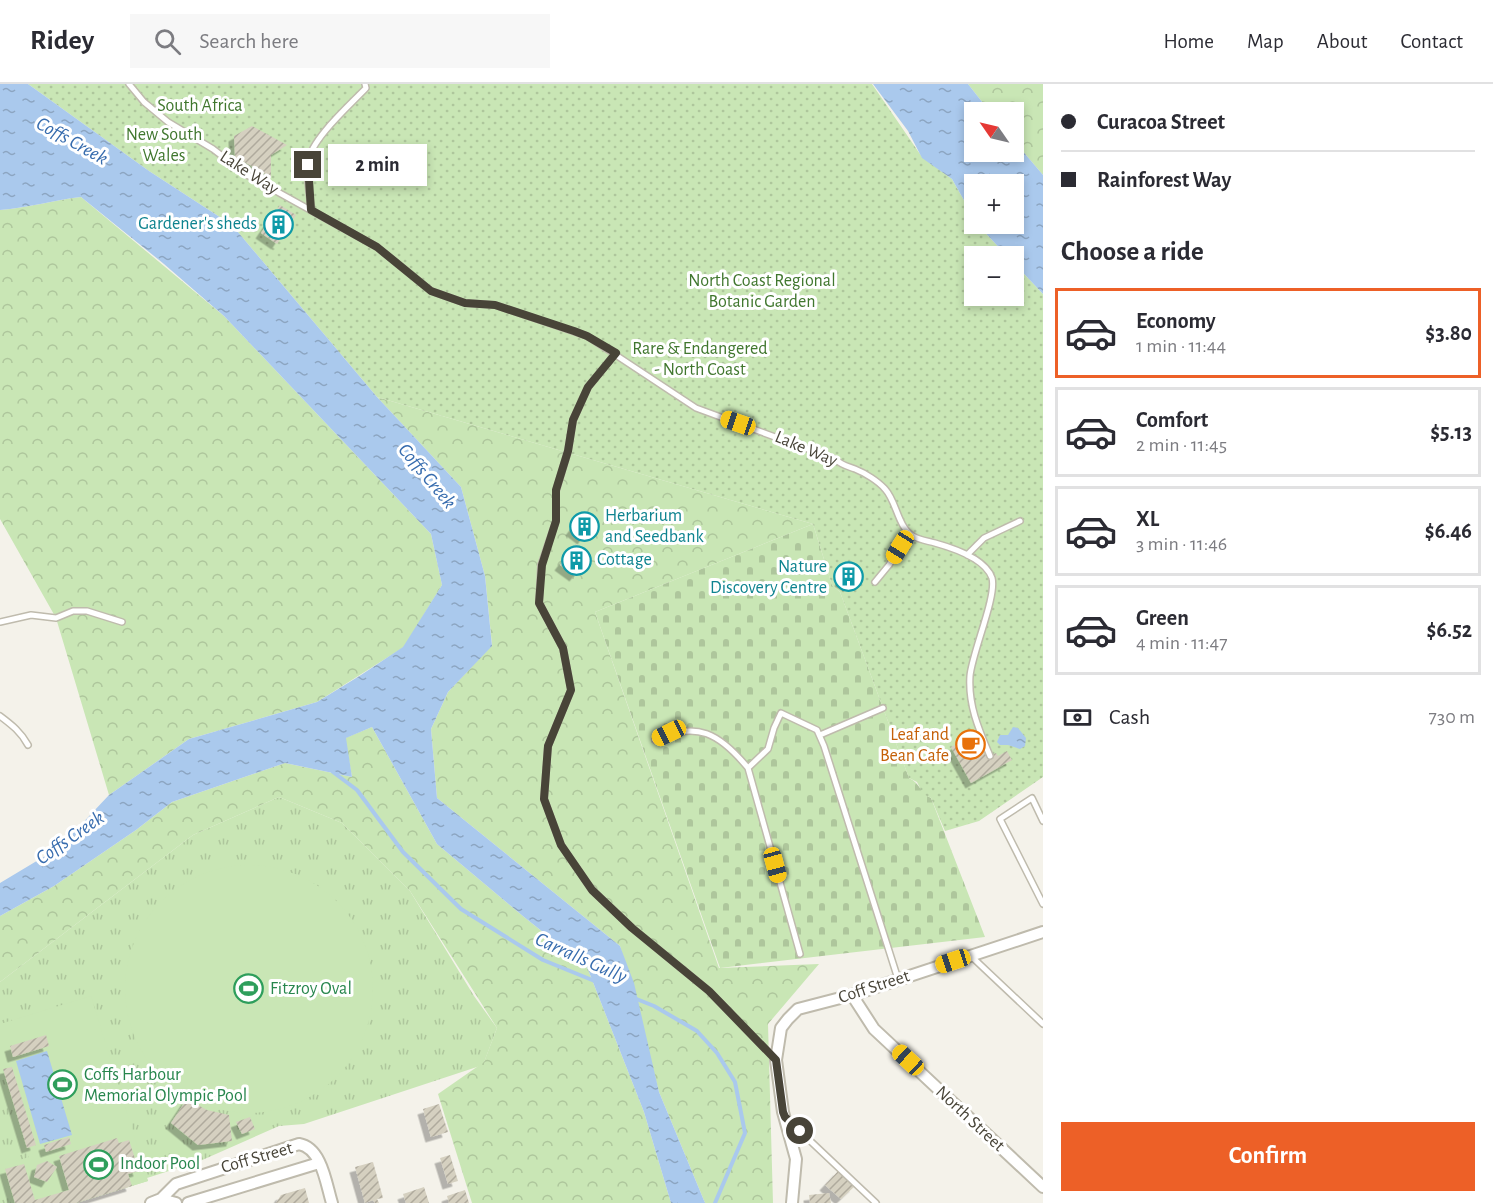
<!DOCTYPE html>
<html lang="en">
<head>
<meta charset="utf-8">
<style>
  body { margin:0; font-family:"Alegreya Sans",sans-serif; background:#f7f7f7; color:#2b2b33; height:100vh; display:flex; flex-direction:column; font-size:22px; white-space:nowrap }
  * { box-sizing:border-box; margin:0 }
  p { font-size:20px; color:#7c7c81 }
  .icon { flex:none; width:33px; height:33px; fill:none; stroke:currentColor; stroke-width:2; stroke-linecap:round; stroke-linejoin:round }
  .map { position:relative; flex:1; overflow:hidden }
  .drawer { display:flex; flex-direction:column; background:#fff; width:450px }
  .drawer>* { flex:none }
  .guide { display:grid; align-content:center; height:132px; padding:0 18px; background:#fff }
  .needle { width:39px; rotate:304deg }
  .fabs { position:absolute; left:964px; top:18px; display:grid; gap:12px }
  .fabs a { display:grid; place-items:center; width:60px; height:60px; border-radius:0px; background:#fff; box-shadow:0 3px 9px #0003; font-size:30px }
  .end { position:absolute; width:27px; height:27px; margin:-14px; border:8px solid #484438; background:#fff; box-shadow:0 0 0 3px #fff }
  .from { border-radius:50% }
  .bubble { position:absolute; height:42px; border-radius:0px; background:#fff; box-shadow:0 3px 9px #0003; font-size:20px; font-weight:700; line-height:42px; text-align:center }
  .car { position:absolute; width:18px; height:36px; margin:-18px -9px; border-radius:8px; box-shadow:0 0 4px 2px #0007; background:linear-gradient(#f5c518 24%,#345 0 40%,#f5c518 0 76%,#345 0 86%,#f5c518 0) }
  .guide b { display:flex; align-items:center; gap:21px; height:57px; font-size:22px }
  .guide b+b { border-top:2px solid #e1e1e2 }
  .guide i { width:15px; height:15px; background:#2b2b33 }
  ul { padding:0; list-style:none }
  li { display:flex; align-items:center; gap:18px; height:90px; margin:0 12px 9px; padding:0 6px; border:3px solid #e1e1e2; border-radius:0px }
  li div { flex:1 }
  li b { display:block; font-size:22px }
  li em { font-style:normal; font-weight:700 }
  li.active { border-color:#ed6027 }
  li>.icon { width:54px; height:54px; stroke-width:1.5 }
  h2 { padding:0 18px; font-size:27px; line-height:72px }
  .pay { display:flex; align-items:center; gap:15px; height:66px; padding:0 18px; font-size:22px }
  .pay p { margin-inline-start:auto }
  .primary-button { display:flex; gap:12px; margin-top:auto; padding:12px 18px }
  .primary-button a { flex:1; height:69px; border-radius:0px; background:#ed6027; color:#fff; font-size:24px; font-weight:700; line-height:69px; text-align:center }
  header { display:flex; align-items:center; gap:36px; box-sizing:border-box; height:84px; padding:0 30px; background:#fff; border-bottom:2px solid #e1e1e2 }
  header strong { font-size:28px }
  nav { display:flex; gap:33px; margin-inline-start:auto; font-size:21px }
  .search { width:420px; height:54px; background:#f7f7f7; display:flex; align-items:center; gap:15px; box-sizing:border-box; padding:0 21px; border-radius:0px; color:#7c7c81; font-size:22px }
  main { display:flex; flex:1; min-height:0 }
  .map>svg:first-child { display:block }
</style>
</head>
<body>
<header>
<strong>Ridey</strong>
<div class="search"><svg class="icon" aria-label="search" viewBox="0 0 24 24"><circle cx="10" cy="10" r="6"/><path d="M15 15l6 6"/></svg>Search here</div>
<nav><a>Home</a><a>Map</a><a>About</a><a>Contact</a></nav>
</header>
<main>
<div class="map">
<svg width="1043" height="1119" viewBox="0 0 1043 1119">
  <defs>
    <pattern id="grass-tufts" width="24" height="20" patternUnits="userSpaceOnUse" patternTransform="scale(1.5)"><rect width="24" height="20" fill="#c9e6b5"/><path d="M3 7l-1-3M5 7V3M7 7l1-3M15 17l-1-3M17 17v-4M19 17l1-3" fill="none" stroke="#aec69c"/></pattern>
    <pattern id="forest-crowns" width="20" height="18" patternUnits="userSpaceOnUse" patternTransform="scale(1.5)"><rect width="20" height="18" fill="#c9e6b5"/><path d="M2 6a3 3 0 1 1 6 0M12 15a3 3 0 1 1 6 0" fill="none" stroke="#aec69c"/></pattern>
    <pattern id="cemetery-stones" width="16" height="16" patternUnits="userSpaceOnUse" patternTransform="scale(1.5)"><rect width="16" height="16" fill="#c9e6b5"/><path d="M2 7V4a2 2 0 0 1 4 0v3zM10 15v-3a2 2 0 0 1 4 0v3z" fill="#aec69c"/></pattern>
    <pattern id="garden-dots" width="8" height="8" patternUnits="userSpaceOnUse" patternTransform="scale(1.5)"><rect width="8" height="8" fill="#c9e6b5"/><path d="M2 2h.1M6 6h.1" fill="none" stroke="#aec69c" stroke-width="1.8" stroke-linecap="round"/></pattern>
    <pattern id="water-ripples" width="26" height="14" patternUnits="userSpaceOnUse" patternTransform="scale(1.5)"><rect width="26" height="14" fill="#aac9ed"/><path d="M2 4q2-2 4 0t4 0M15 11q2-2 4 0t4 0" fill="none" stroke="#8ca5c1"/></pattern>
    <pattern id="building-hatch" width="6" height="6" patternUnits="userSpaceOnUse" patternTransform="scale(1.5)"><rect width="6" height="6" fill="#d5d0c0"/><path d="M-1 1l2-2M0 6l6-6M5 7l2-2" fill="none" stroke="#afaa9d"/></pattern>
    <filter id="shadow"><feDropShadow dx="-5.5" dy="5.5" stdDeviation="0" flood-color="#0004"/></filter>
  </defs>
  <rect width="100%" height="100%" fill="#f4f2ea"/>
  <!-- grass -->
  <path fill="url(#grass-tufts)" d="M279,713L342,739L410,807L474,912L497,944L483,981L304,1040L279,1042L200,1077L147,1094L148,1097L76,1119H0V898L193,751Z"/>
  <!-- forest -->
  <path fill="url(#forest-crowns)" d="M968,0H1043V91L1014,57V28H990Z
    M81,113L224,232L431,450L442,501L404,563L317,618L189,655L109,711L56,534L0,435V126C27,124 54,116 81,113Z
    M377,313L813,440L595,528L719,884L819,880L768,940L773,1119H705L659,1008L620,862L437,714L431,645L448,608L492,561L485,492L461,403Z
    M372,643L437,760L524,833L587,883L644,1028L671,1119H472L438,1010L484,978L497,944L410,807L342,739L279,713L193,751L0,898V832L54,802L136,746L172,718L285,679L352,693L345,654Z"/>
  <!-- cemetery -->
  <path fill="url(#cemetery-stones)" d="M813,440L832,501L840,508L909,694C921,700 919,708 931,714L985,853L720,884L595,528Z"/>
  <!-- garden -->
  <path fill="url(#garden-dots)" d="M28,0H872L922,73L952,95L975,136V140H977L1007,172H975V212H1014V179L1043,210V693L979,737L945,747L931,714L923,710L917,698L909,694L840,508L832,501L813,440L377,313L232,141L149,87Z"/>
  <!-- pitch -->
  <path fill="#c9e6b5" d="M125 905a124 124 0 1 1 248 0a124 124 0 1 1-248 0Z
    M91,912L148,1097L76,1119H11L0,1082L29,1073L0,977V940Z"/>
  <!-- water -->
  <path fill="url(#water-ripples)" d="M0,0H28L149,87L232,141L377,313L461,403L485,492L492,562L448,608L431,645L437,714L620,862L634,899L659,1008L705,1119H671L644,1028L587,883L524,833L437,760L372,643L346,654L352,693L285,679L172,718L136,746L54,802L0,832V799L60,763L109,711L189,655L317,618L361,591L403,563L442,501L431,450L224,232L164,180L81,113C54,116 27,124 0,126Z
    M873,0H968L990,28H975V68H1014V57L1043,91V210L1014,179V172H1007L977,140H1014V100H975V136L952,95L922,74L908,47Z
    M1013,643L1018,644L1026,654L1025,662L1020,665L1008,661H1000L997,658L1000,651H1008Z
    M47,967L72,1051L40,1060L16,977Z"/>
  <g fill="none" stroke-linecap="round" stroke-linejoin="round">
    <!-- stream -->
    <path stroke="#aac9ed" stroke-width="4" d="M370,91L379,80L400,63
      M333,688L357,706L403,768L461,825L543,876L597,898
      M634,914L654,922L697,947L717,969L735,998L745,1049L715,1119"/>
  </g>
  <!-- building -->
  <path fill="url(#building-hatch)" filter="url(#shadow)" d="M252,42L287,61L271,71V93L235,73L234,52Z
    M280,121L296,131L277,160L261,149Z
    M585,428L596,437L583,455L571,446Z
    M576,460L591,471L575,492L560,481Z
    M847,483L857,488L849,502L840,497Z
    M973,652L987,673L996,669L998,672L1007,667L1012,676L971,699L951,663Z
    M46,951L49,962L13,973L10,962Z
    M12,983L36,1061L27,1064L3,985Z
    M187,1015L207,1026L229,1031L232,1057L198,1061L171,1039Z
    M439,1020L448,1048L431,1053L423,1025Z
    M250,1033L255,1045L242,1050L236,1038Z
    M69,1053L71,1060L46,1068L44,1061Z
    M117,1054L119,1059L129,1056L139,1087L128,1090L132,1102L76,1119H15L5,1085L24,1080L35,1116L69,1106L59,1072Z
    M450,1071L458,1097L448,1100L440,1074Z
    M47,1077L57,1083L47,1098L34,1093L37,1081Z
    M373,1078L383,1114L377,1115L379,1119H375L373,1116L365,1119L355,1083Z
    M839,1086L855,1102L841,1115L825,1101Z
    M424,1103L429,1119H406L403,1110Z
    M305,1104L309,1119H276L281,1111Z
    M465,1106L469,1119H449L447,1112Z
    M829,1109L831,1119H810L809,1111Z"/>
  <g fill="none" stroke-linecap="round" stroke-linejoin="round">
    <defs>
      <path id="service" d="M129,0L144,18L168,38L213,65L247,91L377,163L431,207L465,219L495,221L587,252L696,324L835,375C841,381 847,382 855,385C865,389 878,397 885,405C897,418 897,442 913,452C919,456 928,457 935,459C953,464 985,474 992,494C997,512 972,569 970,592C968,621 979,646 990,672
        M311,126C310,110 306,93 308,78C311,55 350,21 366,4L365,0
        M616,269L588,303L573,336L568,367L556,407V437L541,481L539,519L563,564L571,606L548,662L544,715L561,761L592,806L632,844L709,907L776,976
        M967,471L984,454L1020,437
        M875,498L889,481L908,448
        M0,538L31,531L56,534L73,527H87L122,538
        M0,632C12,641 21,648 28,661
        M820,651L883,624
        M655,656C697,636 720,650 748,684
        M1043,737L1032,714L1000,735L1043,820
        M800,870L748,684L768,665L774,644L781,629L817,646L824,662L898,895
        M972,873L1043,940
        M786,1034L876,1119"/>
      <path id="minor" d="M852,911L874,945L1043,1103
        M161,1115L176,1119
        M151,1119L161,1115L176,1100L299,1060C322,1064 326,1100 332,1119
        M188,1119L319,1079
        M792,1119L796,1075L783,1028L776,976L781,944L788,935L798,925L852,911L1043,848"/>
    </defs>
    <!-- service casing -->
    <use href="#service" stroke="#bfbbad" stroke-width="8"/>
    <!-- minor casing -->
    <use href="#minor" stroke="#bfbbad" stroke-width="14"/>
    <!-- service -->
    <use href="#service" stroke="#fff" stroke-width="5"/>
    <!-- minor -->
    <use href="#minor" stroke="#fff" stroke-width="10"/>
  </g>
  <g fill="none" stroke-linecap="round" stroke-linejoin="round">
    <!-- route -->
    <path stroke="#484438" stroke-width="8" d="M308,81L311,126L377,163L431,207L465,219L495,221L574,247L587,252L616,269L588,303L573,336L568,367L556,406V437L542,481L539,519L563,564L571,606L548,662L544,715L561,761L592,806L632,844L709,907L776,976L783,1028L785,1033L800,1047"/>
  </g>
  <!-- icons -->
  <defs>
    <symbol id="building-ring" viewBox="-11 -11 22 22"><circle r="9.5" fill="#fff" stroke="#0f9aa8" stroke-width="1.5"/><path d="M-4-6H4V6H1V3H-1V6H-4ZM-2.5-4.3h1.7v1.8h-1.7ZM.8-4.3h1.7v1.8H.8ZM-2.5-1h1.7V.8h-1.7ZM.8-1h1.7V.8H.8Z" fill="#0f9aa8"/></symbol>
    <symbol id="cafe-ring" viewBox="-11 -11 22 22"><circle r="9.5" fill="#fff" stroke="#e8710a" stroke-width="1.5"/><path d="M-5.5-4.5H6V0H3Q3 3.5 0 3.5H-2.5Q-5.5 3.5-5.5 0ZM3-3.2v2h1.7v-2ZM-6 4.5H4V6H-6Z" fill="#e8710a"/></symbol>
    <symbol id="stadium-ring" viewBox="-11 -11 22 22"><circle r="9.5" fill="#fff" stroke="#2e9e5b" stroke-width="1.5"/><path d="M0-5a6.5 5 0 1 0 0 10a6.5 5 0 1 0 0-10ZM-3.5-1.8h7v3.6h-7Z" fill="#2e9e5b"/></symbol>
  </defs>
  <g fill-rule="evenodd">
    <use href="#building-ring" x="262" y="124" width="33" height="33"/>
    <use href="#building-ring" x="568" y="426" width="33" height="33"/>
    <use href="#building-ring" x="560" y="460" width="33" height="33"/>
    <use href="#building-ring" x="832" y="476" width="33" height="33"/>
    <use href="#cafe-ring" x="954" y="644" width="33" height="33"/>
    <use href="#stadium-ring" x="232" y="888" width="33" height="33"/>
    <use href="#stadium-ring" x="46" y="984" width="33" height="33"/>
    <use href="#stadium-ring" x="82" y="1064" width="33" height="33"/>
  </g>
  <g text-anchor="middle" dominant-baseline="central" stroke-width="6" stroke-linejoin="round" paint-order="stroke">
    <!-- park labels -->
    <g font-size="18" fill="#40772e" stroke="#fff">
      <text x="200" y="22">South Africa</text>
      <text x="164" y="51">New South<tspan x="164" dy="21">Wales</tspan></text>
      <text x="762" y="197">North Coast Regional<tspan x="762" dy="21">Botanic Garden</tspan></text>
      <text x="700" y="265">Rare &amp; Endangered<tspan x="700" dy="21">- North Coast</tspan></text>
    </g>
    <!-- street labels -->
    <g font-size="18" fill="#484438" stroke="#fff">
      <text transform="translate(249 89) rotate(33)">Lake Way</text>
      <text transform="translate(806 365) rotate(23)">Lake Way</text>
      <text transform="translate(874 903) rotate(-18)">Coff Street</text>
      <text transform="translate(970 1035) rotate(43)">North Street</text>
      <text transform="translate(257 1074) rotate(-16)">Coff Street</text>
    </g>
    <!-- culture labels -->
    <g font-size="18" fill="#0d838f" stroke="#fff" text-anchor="end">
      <text x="257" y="140">Gardener's sheds</text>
      <text x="605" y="432" text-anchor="start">Herbarium<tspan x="605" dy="21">and Seedbank</tspan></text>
      <text x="597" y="476" text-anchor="start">Cottage</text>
      <text x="827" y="483">Nature<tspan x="827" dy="21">Discovery Centre</tspan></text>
    </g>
    <!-- food labels -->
    <g font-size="18" fill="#c56008" stroke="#fff" text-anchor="end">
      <text x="949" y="651">Leaf and<tspan x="949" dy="21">Bean Cafe</tspan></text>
    </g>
    <!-- leisure labels -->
    <g font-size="18" fill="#27864d" stroke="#fff" text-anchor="start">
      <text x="270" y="905">Fitzroy Oval</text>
      <text x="84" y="991">Coffs Harbour<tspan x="84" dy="21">Memorial Olympic Pool</tspan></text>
      <text x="120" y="1080">Indoor Pool</text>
    </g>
    <!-- water labels -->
    <g font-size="20" font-style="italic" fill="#376cae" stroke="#fff">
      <text transform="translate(72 57) rotate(29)">Coffs Creek</text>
      <text transform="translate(427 392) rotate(50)">Coffs Creek</text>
      <text transform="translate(70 754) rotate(-35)">Coffs Creek</text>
      <text transform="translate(581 874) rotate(24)">Carralls Gully</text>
    </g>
  </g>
</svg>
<div class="fabs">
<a><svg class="needle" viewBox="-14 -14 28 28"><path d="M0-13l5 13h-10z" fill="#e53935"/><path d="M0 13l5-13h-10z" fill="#7c7c81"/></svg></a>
<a>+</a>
<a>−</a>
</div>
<i class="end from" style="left:800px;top:1047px"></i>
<i class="end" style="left:308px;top:81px"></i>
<div class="bubble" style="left:328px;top:60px;width:99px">2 min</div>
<i class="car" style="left:738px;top:339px;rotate:289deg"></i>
<i class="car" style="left:900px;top:463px;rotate:212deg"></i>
<i class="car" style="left:669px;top:649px;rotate:244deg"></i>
<i class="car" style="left:775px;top:781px;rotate:165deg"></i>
<i class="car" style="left:953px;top:877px;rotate:252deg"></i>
<i class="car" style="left:908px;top:976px;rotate:313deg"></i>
</div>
<section class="drawer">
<div class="guide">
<b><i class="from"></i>Curacoa Street</b>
<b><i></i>Rainforest Way</b>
</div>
<h2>Choose a ride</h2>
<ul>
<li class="active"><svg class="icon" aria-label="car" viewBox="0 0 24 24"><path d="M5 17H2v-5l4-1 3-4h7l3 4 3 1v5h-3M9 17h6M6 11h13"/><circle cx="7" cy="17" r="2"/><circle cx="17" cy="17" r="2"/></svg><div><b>Economy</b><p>1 min · 11:44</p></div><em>$3.80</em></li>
<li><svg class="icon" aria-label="car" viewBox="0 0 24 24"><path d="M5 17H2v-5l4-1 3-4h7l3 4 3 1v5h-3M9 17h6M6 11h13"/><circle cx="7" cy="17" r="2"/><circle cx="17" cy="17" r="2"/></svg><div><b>Comfort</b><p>2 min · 11:45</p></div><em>$5.13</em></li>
<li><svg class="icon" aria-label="car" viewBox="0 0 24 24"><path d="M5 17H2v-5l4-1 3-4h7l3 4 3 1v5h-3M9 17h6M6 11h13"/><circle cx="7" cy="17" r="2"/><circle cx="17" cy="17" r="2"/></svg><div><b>XL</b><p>3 min · 11:46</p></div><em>$6.46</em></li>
<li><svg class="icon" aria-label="car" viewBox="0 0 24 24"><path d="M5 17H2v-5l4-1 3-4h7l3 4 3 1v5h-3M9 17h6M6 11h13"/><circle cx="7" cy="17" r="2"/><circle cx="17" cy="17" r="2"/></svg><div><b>Green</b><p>4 min · 11:47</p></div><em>$6.52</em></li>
</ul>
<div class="pay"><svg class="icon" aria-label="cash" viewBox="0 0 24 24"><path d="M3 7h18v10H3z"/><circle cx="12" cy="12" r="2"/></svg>Cash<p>730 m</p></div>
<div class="primary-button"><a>Confirm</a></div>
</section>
</main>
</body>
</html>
